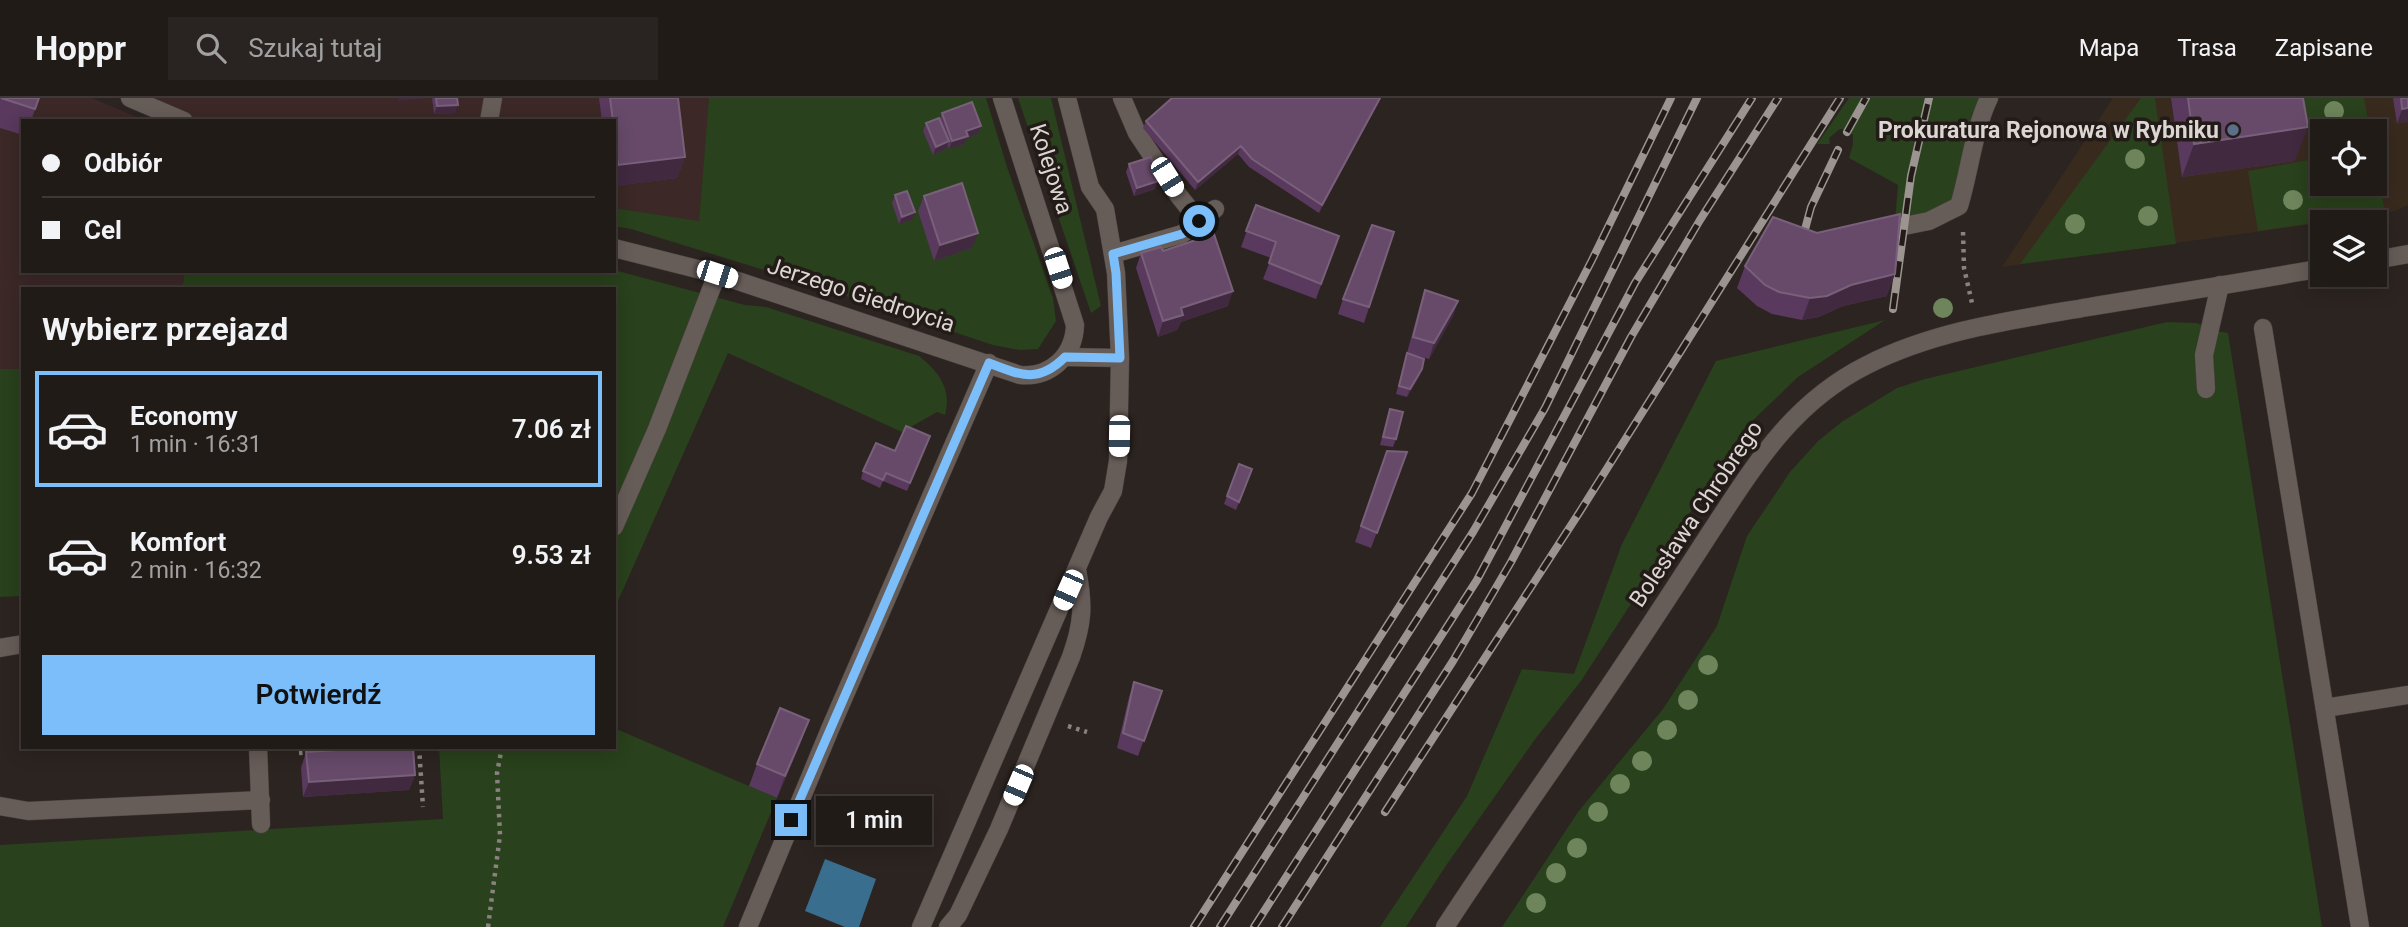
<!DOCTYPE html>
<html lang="pl">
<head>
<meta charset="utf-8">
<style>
  body { margin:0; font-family:Roboto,sans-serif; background:#292421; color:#f1f3f6; height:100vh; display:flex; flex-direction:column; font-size:26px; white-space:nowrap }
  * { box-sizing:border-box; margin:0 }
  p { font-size:23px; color:#a2a1a2 }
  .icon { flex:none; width:38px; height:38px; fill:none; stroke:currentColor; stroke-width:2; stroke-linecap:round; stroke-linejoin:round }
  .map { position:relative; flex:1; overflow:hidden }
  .panel { position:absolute; left:21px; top:189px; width:595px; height:462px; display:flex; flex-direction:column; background:#211b18; border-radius:0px; box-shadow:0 4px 18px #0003,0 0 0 2px #3e3937 }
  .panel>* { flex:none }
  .banner { position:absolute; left:21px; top:21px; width:595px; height:154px; border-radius:0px; box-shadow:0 4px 18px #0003,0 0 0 2px #3e3937; display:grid; align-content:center; height:154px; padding:0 21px; background:#211b18 }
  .buttons { position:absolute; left:2310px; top:21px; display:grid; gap:14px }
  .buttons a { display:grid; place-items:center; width:77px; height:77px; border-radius:0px; background:#211b18; box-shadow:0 4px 18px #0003,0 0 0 2px #3e3937; font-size:35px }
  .end { position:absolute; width:32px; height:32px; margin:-16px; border:9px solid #7bbef9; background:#111; box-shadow:0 0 0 4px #111 }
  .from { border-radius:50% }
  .bubble { position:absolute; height:49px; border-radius:0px; background:#211b18; box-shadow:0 4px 18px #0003,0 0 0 2px #3e3937; font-size:23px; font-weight:600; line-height:49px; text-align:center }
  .car { position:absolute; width:21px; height:42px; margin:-21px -10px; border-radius:9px; box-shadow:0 0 5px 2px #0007; background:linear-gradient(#fff 24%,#345 0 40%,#fff 0 76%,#345 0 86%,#fff 0) }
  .banner b { display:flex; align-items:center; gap:24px; height:66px; font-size:26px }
  .banner b+b { border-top:2px solid #3e3937 }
  .banner i { width:18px; height:18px; background:#f1f3f6 }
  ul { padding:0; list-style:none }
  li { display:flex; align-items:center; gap:21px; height:116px; margin:0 14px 10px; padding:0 7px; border:4px solid transparent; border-radius:0px }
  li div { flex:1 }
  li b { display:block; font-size:26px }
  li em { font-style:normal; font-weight:600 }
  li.active { border-color:#7bbef9 }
  li>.icon { width:63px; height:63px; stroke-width:1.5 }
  h2 { padding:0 21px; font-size:32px; line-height:84px }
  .action { display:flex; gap:14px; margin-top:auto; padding:14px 21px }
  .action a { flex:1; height:80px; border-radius:0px; background:#7bbef9; color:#111; font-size:28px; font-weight:600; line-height:80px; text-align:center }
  header { display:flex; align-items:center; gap:42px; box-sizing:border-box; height:98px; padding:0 35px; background:#211b18; border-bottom:2px solid #3e3937 }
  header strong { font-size:33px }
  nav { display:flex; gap:38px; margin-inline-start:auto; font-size:24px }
  .search { width:490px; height:63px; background:#292421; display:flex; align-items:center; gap:18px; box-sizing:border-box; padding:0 24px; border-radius:0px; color:#a2a1a2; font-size:26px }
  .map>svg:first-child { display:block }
</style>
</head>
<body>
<header>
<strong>Hoppr</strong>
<div class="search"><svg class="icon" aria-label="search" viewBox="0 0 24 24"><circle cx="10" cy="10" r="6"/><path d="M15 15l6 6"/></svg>Szukaj tutaj</div>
<nav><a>Mapa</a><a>Trasa</a><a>Zapisane</a></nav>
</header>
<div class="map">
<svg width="2408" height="829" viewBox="0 0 2408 829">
  <rect width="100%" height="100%" fill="#2c2420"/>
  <!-- commercial -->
  <path fill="#392a1e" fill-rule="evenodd" d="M2113,0H2408V107L2395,113L2349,121L2002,169ZM2322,33H2375V86H2322Z"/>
  <!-- industrial -->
  <path fill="#3b2827" d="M0,0H92L146,23H23V173H185L182,191H23V271H0Z
    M126,0H971L751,132L614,110V23H181Z"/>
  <!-- green -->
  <path fill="#29411c" d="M709,0H986L1008,72L1053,200L1056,223L1038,251L1020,252L993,247L816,188L631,131L614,128V110L699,123Z
    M1018,0H1051L1101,208L1091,215Z
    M1849,0H1980C1977,6 1973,13 1971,20C1963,44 1966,98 1942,110C1928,117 1910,120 1895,123L1898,87L1849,60L1853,46V37L1845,31H1840L1829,40L1830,46H1817Z
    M2141,0H2155L2176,146L2020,166Z
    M2303,0H2364L2370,33H2322V86H2375V58L2385,115L2258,133L2248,73L2314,61Z
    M614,172L745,207L766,209L919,258C939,274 952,291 945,317L937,314L902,334L728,255L614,512V191H182L185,173Z
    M1885,222L1798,279L1744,331L1581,583L1536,640L1445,769L1406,829H1380L1467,698L1522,571L1574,576L1622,446L1716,263Z
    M2167,224L2197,225L2216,233L2228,235L2322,829H1502L1578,714L1663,611L1717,528L1747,438L1790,374L1818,343L1843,323L1897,290L1925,281Z
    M0,271H23V498L0,499Z
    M614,630L777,700L723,829H0V747L443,721L439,649H614Z"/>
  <!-- water -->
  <path fill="#396e8f" d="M825,761L876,781L859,829H845L805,813Z"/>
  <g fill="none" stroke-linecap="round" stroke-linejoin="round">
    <defs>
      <path id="service" d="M1122,0L1137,35L1179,98L1199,123
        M489,23L493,0
        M1894,130L1929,123L1959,108C1970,72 1973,34 1989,0
        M1113,156L1182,136L1215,111
        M2263,230L2360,829
        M1065,259L1120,260L1116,175L1105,111L1090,89L1067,0
        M2206,291L2204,257L2220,187
        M614,429L657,331L717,176
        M0,550L23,546
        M2325,610L2408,597
        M258,649L261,726
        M0,708L28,713L261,702
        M748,829L830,631L989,265
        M921,829L1099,419L1113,393L1118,363L1120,260
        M948,829L958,817L999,731L1071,559C1083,525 1084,507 1077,472"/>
      <path id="minor" d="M130,0L184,23
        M614,150L717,176L1020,277C1050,280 1074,258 1075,227L1002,0"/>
      <path id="tertiary" d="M2375,162L2408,156
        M1445,829C1501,743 1561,660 1618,575C1650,528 1681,480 1712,432C1756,365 1793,304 1867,267C1936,232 2014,222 2089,209C2167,196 2245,184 2322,170"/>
    </defs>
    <!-- service casing -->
    <use href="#service" stroke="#49413e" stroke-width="19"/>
    <!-- minor casing -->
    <use href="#minor" stroke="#49413e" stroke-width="19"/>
    <!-- tertiary casing -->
    <use href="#tertiary" stroke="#49413e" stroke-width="19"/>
    <!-- path -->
    <path stroke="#89827e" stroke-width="4.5" stroke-dasharray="3.5 5" stroke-linecap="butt" d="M1963,134L1964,170L1972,205
      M1068,628L1087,634
      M419,649L423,709
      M299,655L378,649
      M488,829L500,737L497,675L502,649"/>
    <!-- service -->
    <use href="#service" stroke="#665c58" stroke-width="18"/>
    <!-- minor -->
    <use href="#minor" stroke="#665c58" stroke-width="18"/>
    <!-- tertiary -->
    <use href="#tertiary" stroke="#665c58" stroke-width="18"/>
    <defs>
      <path id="rail" d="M1847,34L1866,0
        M1800,150L1811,109L1838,52
        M1893,211L1911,78L1929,0
        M1385,714L1579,415L1840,0
        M1194,829L1472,395L1592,162L1671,0
        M1220,829L1473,434L1545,310L1697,0
        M1254,829L1477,482L1635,185L1752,0
        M1282,829L1453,563L1511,464L1631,239L1700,122L1778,0"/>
    </defs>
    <!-- rail casing -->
    <use href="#rail" stroke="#9b9491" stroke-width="8"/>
    <!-- rail -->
    <use href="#rail" stroke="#231b17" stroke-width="5" stroke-dasharray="16" stroke-linecap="butt"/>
  </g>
  <!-- trees -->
  <g fill="#6e845b">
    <circle cx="2334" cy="13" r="10"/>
    <circle cx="2135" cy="61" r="10"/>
    <circle cx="2293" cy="102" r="10"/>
    <circle cx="2148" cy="118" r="10"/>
    <circle cx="2075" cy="126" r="10"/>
    <circle cx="1943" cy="210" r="10"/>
    <circle cx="1708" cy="567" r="10"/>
    <circle cx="1688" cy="602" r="10"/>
    <circle cx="1667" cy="632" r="10"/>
    <circle cx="1642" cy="663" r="10"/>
    <circle cx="1620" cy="686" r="10"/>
    <circle cx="1598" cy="714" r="10"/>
    <circle cx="1577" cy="750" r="10"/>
    <circle cx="1556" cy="775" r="10"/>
    <circle cx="1536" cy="805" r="10"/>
  </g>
  <!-- wall -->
  <path fill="#59395d" d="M0,0H39L31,23H23V37L0,30Z
    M432,0H457L455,15L434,16Z
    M599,0H678L685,59L677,80L614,88V23H602Z
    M1381,0L1319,115L1249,69L1238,56L1195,92L1143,30L1146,23Z
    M2171,0H2303L2295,63L2182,79Z
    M2393,0H2408L2397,26Z
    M942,15L981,28L978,36L967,40L965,46L949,51L948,47L946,51L933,57L923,33L926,25L940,21Z
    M1129,66L1155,91L1134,98L1126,74Z
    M895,97L912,122L899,126L892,105Z
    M924,98L972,150L934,163L918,113Z
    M1256,107L1339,138L1316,201L1263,181L1271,160L1241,149Z
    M1394,134L1364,225L1338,216L1343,201Z
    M1163,153L1228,208L1181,224L1177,232L1158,239L1136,170L1141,155Z
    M1745,168L1887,198L1843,208L1819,219L1802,222L1772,216L1757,208L1737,190Z
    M1425,192L1458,203L1453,218L1429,261L1407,255L1420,207Z
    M1407,255L1422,271L1419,279L1407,299L1396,296Z
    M1390,311L1396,341L1393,349L1380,347Z
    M930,338L907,393L883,383L880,390L861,381L863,373L895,353Z
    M1387,353L1407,354L1371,450L1355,444Z
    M1239,366L1252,371L1236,412L1224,406Z
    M1134,584L1162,593L1138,658L1117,650L1129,599Z
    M801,644L777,700L749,688L757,666Z
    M306,654L415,677L409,692L303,699L301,670Z"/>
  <!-- shaded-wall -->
  <path fill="#41293f" d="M398,0H432L397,3Z
    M1380,0H1381L1319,115L1322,107Z
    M458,7L455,15L434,16L437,8Z
    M2408,10V24L2397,26L2402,11Z
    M981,28L978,36L967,40L965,46L949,51L952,43L966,33Z
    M2308,29L2295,63L2182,79L2194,46Z
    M949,43L946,51L933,57L936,49Z
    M1241,48L1238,56L1195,92L1198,84Z
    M685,59L677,80L614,88V77L618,67Z
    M1158,83L1155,91L1134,98L1137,90Z
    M915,114L912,122L899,126L902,119Z
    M978,135L972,150L934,163L940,147Z
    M1895,176L1887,198L1843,208L1819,219L1802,222L1810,200L1851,187Z
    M1233,193L1228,208L1181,224L1177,232L1158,239L1163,223L1181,210Z
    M1458,203L1453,218L1429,261L1434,245Z
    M1422,271L1419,279L1407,299L1410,291Z
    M809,622L801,644L777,700L785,678Z
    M415,677L409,692L303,699L309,684Z"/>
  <!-- building -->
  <path fill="#674a6a" stroke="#79607a" stroke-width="2" d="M1,0H39L35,11Z
    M436,0H457L458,7L437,8Z
    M610,0H678L685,59L618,67L614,37V23H613Z
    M1172,0H1380L1322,107L1252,61L1241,48L1198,84L1146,23Z
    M2188,0H2303L2308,29L2194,46Z
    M2401,0H2408V10L2402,11Z
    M972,4L981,28L966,33L968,38L952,43L942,15Z
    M939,20L949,43L936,49L926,25Z
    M1151,59L1158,83L1137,90L1129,66Z
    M962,85L978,135L940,147L924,98Z
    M907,93L915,114L902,119L895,97Z
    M1256,107L1339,138L1321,186L1269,165L1276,144L1246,133Z
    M1900,116L1895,176L1851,187L1827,198L1810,200L1779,194L1765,187L1745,168L1773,119L1817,135Z
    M1372,127L1394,134L1369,209L1343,201Z
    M1214,136L1233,193L1181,210L1183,217L1163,223L1141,155L1161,149L1163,153Z
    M1425,192L1458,203L1434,245L1413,239Z
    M1407,255L1424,261L1422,271L1410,291L1399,288Z
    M1390,311L1403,314L1396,341L1383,339Z
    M906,328L930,338L910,385L886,375L883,382L863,373L876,345L895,353Z
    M1387,353L1407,354L1377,435L1361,428Z
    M1239,366L1252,371L1239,404L1227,398Z
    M1134,584L1162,593L1144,643L1123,635Z
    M780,610L809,622L785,678L757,666Z
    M385,649H413L415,677L309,684L306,654Z"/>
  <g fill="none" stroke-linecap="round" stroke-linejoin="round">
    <!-- route -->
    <path stroke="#7bbef9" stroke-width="9" d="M791,722L989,265C1020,277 1038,286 1065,259L1120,260L1116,175L1113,156L1182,136L1199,123"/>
  </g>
  <!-- markers -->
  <circle fill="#5c6f8a" stroke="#231b17" stroke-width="2.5" cx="2233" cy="32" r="7"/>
  <g text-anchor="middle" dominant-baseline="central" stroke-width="7" stroke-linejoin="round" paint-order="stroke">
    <!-- poi labels -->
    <g font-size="23" font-weight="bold" fill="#dcd6d3" stroke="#231b17" text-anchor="end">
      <text x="2219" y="32">Prokuratura Rejonowa w Rybniku</text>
    </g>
    <!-- street labels -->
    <g font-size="23" fill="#dcd6d3" stroke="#231b17">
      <text transform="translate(1051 71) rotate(72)">Kolejowa</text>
      <text transform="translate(861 197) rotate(18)">Jerzego Giedroycia</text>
      <text transform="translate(1696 416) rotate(-56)">Bolesława Chrobrego</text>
    </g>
  </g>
</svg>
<div class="buttons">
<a><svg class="icon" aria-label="locate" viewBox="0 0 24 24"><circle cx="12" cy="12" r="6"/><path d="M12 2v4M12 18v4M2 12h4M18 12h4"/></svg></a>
<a><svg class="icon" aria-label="layers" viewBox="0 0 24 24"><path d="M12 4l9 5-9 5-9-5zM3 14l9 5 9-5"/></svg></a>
</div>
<i class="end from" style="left:1199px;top:123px"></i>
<i class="end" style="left:791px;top:722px"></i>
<div class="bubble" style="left:816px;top:698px;width:116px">1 min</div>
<i class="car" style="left:1167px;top:79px;rotate:148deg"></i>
<i class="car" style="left:1058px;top:170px;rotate:162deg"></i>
<i class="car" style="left:717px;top:176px;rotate:108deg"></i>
<i class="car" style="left:1119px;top:338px;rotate:181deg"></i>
<i class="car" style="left:1068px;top:492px;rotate:204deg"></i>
<i class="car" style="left:1018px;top:687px;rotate:203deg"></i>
<div class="banner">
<b><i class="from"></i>Odbiór</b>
<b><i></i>Cel</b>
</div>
<section class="panel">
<h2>Wybierz przejazd</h2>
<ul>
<li class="active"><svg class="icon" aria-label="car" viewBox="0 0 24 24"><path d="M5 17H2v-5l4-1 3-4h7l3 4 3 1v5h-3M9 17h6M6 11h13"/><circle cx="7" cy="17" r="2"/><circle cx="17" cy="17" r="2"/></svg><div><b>Economy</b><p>1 min · 16:31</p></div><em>7.06 zł</em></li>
<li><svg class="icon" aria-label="car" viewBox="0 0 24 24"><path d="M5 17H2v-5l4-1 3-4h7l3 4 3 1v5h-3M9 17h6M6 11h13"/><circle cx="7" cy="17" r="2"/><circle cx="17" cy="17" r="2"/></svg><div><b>Komfort</b><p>2 min · 16:32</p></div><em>9.53 zł</em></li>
</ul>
<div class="action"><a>Potwierdź</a></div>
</section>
</div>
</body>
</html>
